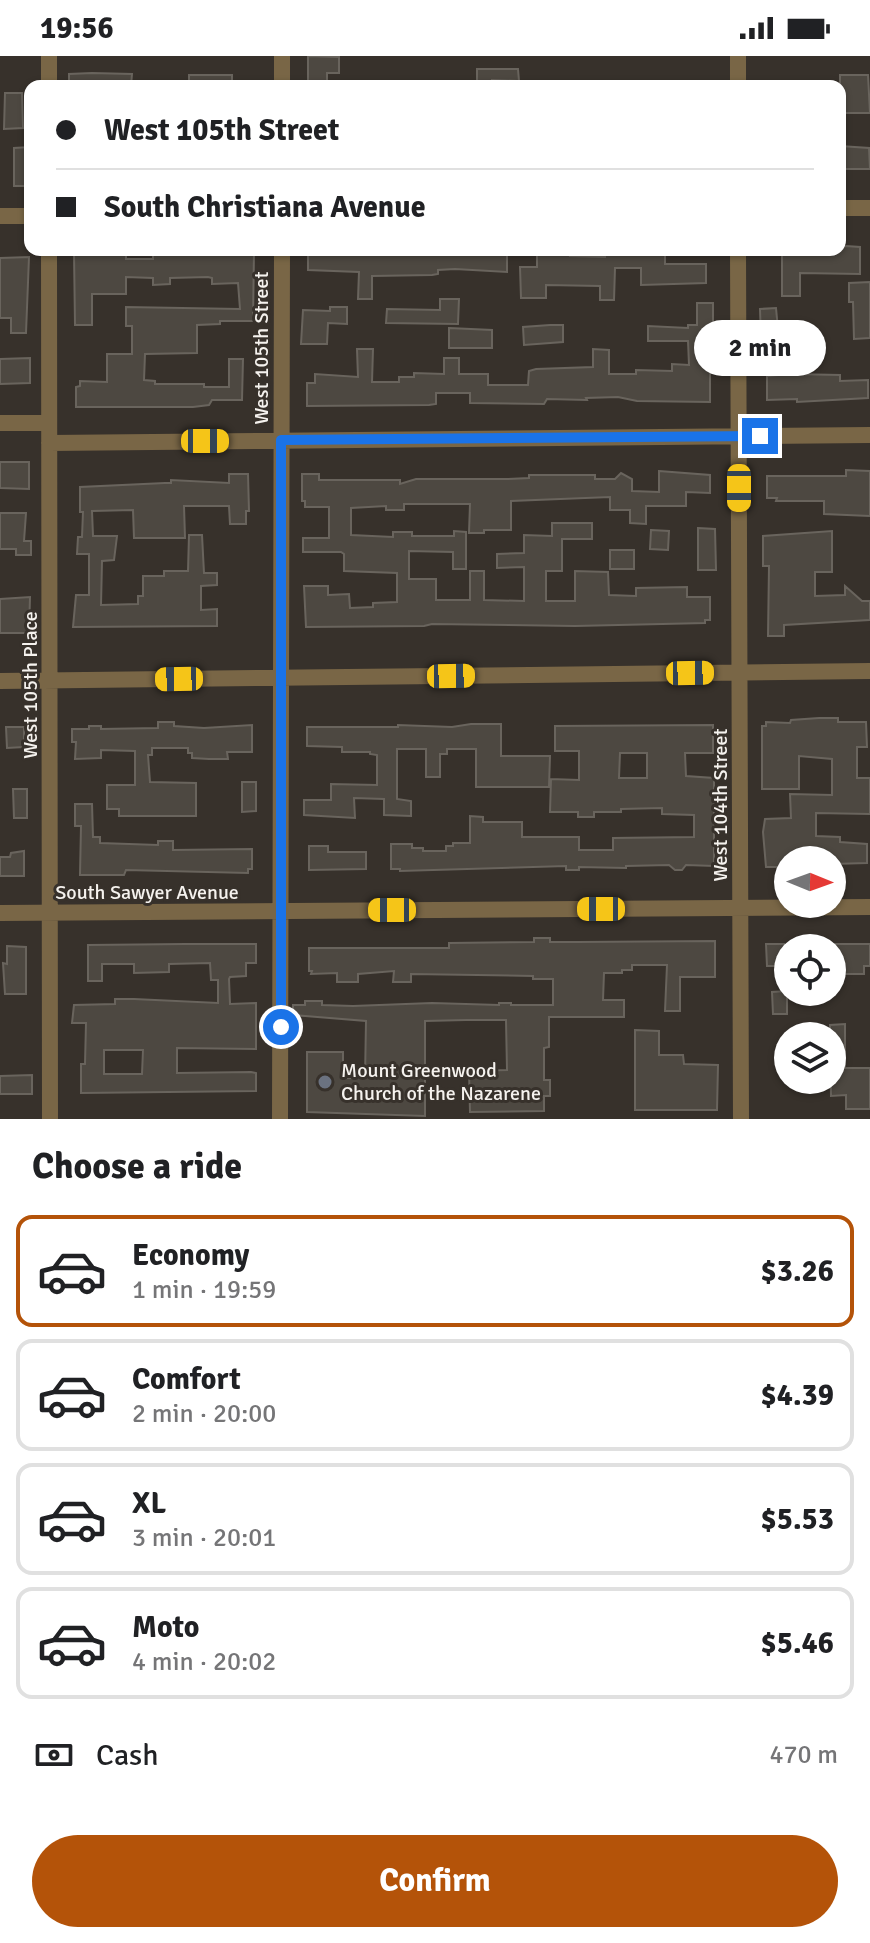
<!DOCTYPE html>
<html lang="en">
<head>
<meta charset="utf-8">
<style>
  body { margin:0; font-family:Signika,sans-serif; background:#f6f6f6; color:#202124; height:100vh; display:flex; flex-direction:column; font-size:30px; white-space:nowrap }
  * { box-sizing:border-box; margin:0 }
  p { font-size:26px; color:#757577 }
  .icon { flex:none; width:44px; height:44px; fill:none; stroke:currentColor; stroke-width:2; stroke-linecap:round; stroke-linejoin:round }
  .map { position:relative; height:1063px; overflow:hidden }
  .sheet { display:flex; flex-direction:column; background:#fff; flex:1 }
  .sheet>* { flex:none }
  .top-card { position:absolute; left:24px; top:24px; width:822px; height:176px; border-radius:16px; box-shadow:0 2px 6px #0004; display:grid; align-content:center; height:176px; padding:0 32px; background:#fff }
  .needle { width:52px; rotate:91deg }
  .tools { position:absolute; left:774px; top:790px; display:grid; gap:16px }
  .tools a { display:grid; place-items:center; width:72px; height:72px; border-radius:50%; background:#fff; box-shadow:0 2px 6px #0004; font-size:40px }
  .end { position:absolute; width:36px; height:36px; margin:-18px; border:10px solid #1a73e8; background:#fff; box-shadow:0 0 0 4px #fff }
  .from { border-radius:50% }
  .bubble { position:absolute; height:56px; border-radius:28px; background:#fff; box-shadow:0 2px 6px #0004; font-size:26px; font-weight:700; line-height:56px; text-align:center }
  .car { position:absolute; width:24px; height:48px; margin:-24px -12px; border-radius:10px; box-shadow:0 0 6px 2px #0007; background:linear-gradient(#f5c518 24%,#345 0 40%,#f5c518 0 76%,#345 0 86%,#f5c518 0) }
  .top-card b { display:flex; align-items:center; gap:28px; height:76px; font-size:30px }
  .top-card b+b { border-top:2px solid #e0e0e0 }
  .top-card i { width:20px; height:20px; background:#202124 }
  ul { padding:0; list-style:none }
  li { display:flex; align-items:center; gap:24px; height:112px; margin:0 16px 12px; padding:0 16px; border:4px solid #e0e0e0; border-radius:16px }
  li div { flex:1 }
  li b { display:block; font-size:30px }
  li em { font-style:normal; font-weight:700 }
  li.active { border-color:#b45309 }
  li>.icon { width:72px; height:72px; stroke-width:1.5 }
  h2 { padding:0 32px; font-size:36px; line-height:96px }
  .pay { display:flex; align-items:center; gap:20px; height:88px; padding:0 32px; font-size:30px }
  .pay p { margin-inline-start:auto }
  .button { display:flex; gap:16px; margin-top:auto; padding:16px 32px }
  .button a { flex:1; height:92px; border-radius:48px; background:#b45309; color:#fff; font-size:32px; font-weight:700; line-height:92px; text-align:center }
  .status { display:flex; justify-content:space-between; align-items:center; height:56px; padding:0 40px; background:#fff; direction:ltr }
  .status svg { height:22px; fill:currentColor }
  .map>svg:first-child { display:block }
</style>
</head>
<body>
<div class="status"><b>19:56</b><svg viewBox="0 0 49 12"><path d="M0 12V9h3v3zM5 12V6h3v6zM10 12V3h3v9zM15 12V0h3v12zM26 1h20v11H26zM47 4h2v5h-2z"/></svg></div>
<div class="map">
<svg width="870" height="1063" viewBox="0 0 870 1063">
  <rect width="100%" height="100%" fill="#37312b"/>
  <!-- building -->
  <path fill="#4d4841" stroke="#69645d" stroke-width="2" fill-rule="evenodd" d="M308,0L339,1V17H327V30H308Z
    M477,13H518L519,25L492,24V30H477Z
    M92,17L132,18L131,30H69V18Z
    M189,19H232V30H189Z
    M840,19H868L870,57H840Z
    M5,37H22L23,72L4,73Z
    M840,90L869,92L870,113H840Z
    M30,91V130H14V92Z
    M846,190L860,191V218L800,217V240H782V194H840V192Z
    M308,194H507V216L455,213L438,214V218L432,219L372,220V243H358L359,216L308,214Z
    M557,194H571L570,200L605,201V194H665V208H706V227L641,229V212H615L614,244H600V230L546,229V242H521L520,211H537V198H557Z
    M153,195H254L253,265H220V268L197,269V297L145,298L144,324L155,325V328H204V331H229V303H243L242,344H212L209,349L193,351H76V331L80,330V325L107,326V298H132V270H126V251L240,253L238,227L212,228V222L208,221L170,222V228L153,229V222L126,221V238H92V269H75L74,196L126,198V203H153Z
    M29,201L26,277H11V262H0V202Z
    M870,226V282L854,283L853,246H849V227Z
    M440,243H459L458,268L386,267L387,253L440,254Z
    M697,247H713V287H710V346L637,345L618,341L586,342L587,344L547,343L544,348L470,347V337H436V348L429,349L307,350V327H315V318L358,321L357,293H373L372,326H399V321H414V317L444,318V302H459V318H488V329H528L529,315L536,313L593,311V293L609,294V318H636V314L672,315V308L689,309L688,285H648V270L688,272V269H697Z
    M330,251H347V268L328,267L327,288H301L303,254L330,255Z
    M776,252L779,284H761L760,253Z
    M550,269H563V286L524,289L523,271Z
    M449,272L492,274V292H449Z
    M30,302V327L0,328V303Z
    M790,318L840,319V325L868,324V342L797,346V343L767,344V320Z
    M0,406H29V433L0,432Z
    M846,414L870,415V460L824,458V445H776L777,442H767V420H846Z
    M659,415L710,419V437L686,436V450H646V468L630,467V454H610V441L511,445V474H484V477H469L470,448H404V454H386V450L351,452V479L393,481V476H412V480H454V475L466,476V513H453V496L409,495V523H436V544H470V515H484V544L524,545V511L497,512V498L524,497V479L552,480V467H592V483H562V515H546V545H575V515L608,516L609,539L636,540V532L687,531V541H710V564H705V567L575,570L432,568L424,570L306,571L304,530H328V539L349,538L350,552L373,551V547L397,546V517L344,515V498L341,496H303V482H329V451H305V445H302V418H319V424H400V428L416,423H508L529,422V419H595V423H615L621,417L632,423V435L659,436Z
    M229,418H248L249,455H246V468H230L229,450H184L185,482H134L133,454L92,455L93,480H117L114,504L102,505L101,549L138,548V540H143V520H164V515H188L189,479H202L204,517H217V529L201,530V554L217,553V570L73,571L76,539H89V498H77L78,481H82L83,456H80V431L165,427H171V424L229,427Z
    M0,457H26L24,485H31V499H16V493H0Z
    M698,472L715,473L716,514H698Z
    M651,474L669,475L668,494L650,493Z
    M832,475V516H815V540L845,539V530L862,545H870V564L784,569V580H768L769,510H763V480Z
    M610,494H634V513H610Z
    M30,541L29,577H0V543Z
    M819,662H838V666H866L867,691H857V722H870V758L816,757V780L840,781V786L867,788V807L832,808V804H785L786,811H766L763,776L765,763L791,762L790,738L832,739V703L799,700V733H762V670H766V666L790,667L791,664Z
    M158,666H174V670L204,672L252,669V696H227L228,703H209L192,702V697H188V692H152V699H148L150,726L196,727V760H119V753H107V729H135V695L101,694V702L75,703L76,686H72V673H89V670H101V673L158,672Z
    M471,668H501V700H550L549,731H476V693H447V698H440V721H426V693H397V743L411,745V760L384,759V743L354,742L355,762L304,759V744H331V728L377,729V699L370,698V696H342V691L307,690V671H398V669L452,671Z
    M713,669V697H685L686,720L714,722V810L686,809L682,814H675L669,809L626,810V812L579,811V814H566V810L400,815V813H391V788H412V792H423V795H446V790H453V787H470V760L483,761V766H522V781H579V794H613V782L694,781V759L662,758V752L621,753V756H594V761H578V756H550L551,723L579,724V695H555V670ZM620,697H647V722H619Z
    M6,671H24V691L7,692Z
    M242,726H256V755L242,756Z
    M13,733H27V762H14Z
    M75,748H92L93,781H100V787L158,789V785H173V794L252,793V813H248V817L126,814L124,819H80L81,770H75Z
    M309,790H328V796H366V813L309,814Z
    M24,795V820H0V801H10L11,797Z
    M534,882H550V886H577L715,885V921H680V955H665L667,909H632V914H622V917H604L603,944H624V961H549V991L544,992V1024H550V1040H544V1055L470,1056L469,1015L507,1014L506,964H466L425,965V1060L307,1056V996H343V1022H365L366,965L293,959V949H305V945H322V949L353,950L432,947L499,949V947H511V949H553V923H533V920L411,918V926H393L394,915L358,918V926H337V917L311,918L312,915H309V892H449V887L534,886Z
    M185,888H256V907H246V920L230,921L229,923L230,948L256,947V993L177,992V1017L251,1016L256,1017V1035L81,1037V1008H85L86,967H72L74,949L115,948V943H134L218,947V924H211L210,907L169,908V916L134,917V908H102V925H88V889ZM104,994H143L142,1018H104Z
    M766,888H784V910H767Z
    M832,888H870V910H864V918H832Z
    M7,890L26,891V938H5L3,907L7,908Z
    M787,935V958H773L772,936Z
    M845,968V1012H870V1053H846V1039L831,1040L830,969Z
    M635,974L659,975V999H683L684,1008L718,1009L717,1054H635Z
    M32,1019V1038H0V1020Z"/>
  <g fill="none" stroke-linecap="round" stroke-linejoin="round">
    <!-- minor -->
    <path stroke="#796646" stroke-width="16" d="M49,0V30
      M738,0V30
      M282,30V0
      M840,152H870
      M0,160H30
      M49,194L50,1063
      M738,194L741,1063
      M0,367H49
      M49,387L870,379
      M0,625L870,615
      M0,857L870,851
      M280,1063L282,194"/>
  </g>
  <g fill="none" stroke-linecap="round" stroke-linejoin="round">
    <!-- route -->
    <path stroke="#1a73e8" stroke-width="10" d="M281,971V384L760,380"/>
  </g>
  <!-- markers -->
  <circle fill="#6b7280" stroke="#37312b" stroke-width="3" cx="325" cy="1026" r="8"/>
  <g text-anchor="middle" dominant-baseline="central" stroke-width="6" stroke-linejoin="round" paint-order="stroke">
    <!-- street labels -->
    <g font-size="20" fill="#f5f2ee" stroke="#37312b">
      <text transform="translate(261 292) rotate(-90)">West 105th Street</text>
      <text transform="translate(30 629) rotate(-90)">West 105th Place</text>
      <text transform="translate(720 749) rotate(-90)">West 104th Street</text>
      <text x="147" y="836">South Sawyer Avenue</text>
    </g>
    <!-- poi labels -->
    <g font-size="20" fill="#f5f2ee" stroke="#37312b" text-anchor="start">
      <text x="341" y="1014">Mount Greenwood<tspan x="341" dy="23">Church of the Nazarene</tspan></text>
    </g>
  </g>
</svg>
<div class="tools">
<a><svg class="needle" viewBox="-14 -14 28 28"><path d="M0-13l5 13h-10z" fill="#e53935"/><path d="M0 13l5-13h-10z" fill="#757577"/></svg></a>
<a><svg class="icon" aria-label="locate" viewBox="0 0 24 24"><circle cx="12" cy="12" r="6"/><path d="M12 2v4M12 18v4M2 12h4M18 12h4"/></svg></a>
<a><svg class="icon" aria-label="layers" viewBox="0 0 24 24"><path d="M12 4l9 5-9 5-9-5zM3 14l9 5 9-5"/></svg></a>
</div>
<i class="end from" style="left:281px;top:971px"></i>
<i class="end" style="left:760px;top:380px"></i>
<div class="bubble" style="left:694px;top:264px;width:132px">2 min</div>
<i class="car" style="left:205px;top:385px;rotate:90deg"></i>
<i class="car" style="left:739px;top:432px;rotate:180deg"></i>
<i class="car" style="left:690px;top:617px;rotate:89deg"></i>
<i class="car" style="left:451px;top:620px;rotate:89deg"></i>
<i class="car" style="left:179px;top:623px;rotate:269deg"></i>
<i class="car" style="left:601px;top:853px;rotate:270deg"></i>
<i class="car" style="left:392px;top:854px;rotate:270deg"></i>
<div class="top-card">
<b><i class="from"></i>West 105th Street</b>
<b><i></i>South Christiana Avenue</b>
</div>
</div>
<section class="sheet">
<h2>Choose a ride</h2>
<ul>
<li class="active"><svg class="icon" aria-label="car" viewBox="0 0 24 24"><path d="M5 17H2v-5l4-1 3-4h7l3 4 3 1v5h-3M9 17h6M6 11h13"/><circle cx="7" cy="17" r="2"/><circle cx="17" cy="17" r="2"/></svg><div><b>Economy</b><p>1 min · 19:59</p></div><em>$3.26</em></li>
<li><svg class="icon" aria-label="car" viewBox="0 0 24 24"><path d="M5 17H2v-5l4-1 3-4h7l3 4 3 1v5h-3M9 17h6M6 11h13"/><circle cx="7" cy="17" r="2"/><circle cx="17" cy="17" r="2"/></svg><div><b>Comfort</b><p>2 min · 20:00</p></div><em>$4.39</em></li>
<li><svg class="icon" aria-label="car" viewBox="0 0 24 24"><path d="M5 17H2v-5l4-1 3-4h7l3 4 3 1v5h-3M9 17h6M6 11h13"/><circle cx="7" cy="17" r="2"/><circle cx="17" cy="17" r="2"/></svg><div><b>XL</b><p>3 min · 20:01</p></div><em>$5.53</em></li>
<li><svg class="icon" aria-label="car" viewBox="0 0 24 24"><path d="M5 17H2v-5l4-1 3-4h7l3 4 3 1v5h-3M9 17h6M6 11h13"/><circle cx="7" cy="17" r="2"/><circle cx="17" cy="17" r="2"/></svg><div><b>Moto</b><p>4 min · 20:02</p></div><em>$5.46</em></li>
</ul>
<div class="pay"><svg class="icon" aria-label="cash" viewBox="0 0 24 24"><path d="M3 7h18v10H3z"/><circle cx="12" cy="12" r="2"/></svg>Cash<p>470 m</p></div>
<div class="button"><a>Confirm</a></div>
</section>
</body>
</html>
